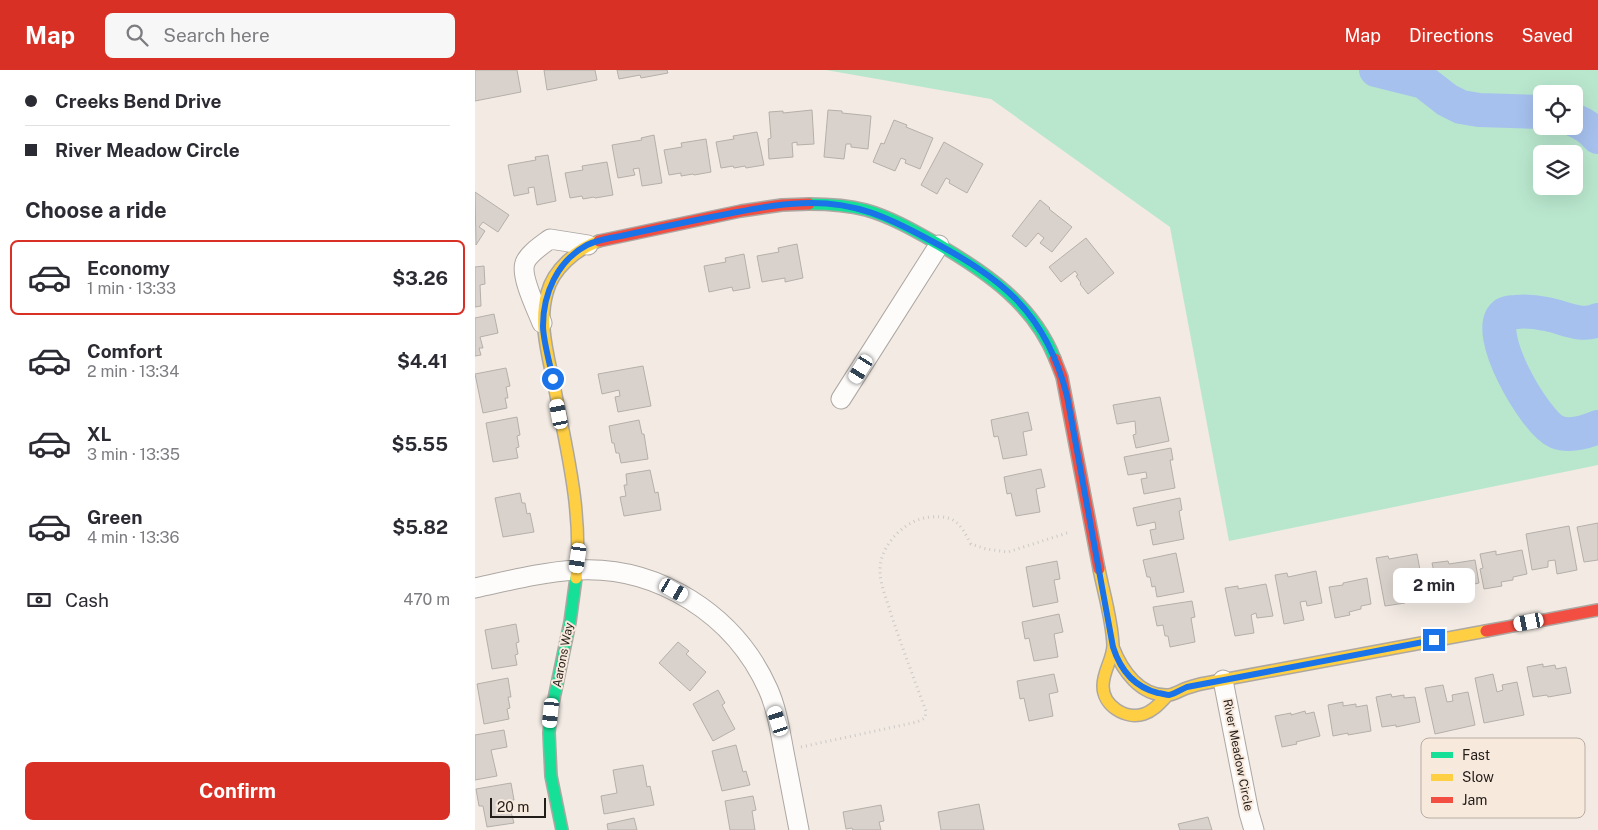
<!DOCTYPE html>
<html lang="en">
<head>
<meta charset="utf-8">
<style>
  body { margin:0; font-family:"Public Sans",sans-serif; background:#f7f7f7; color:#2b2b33; height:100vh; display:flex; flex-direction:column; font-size:19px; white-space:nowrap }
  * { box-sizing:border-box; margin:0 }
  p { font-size:16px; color:#7c7c81 }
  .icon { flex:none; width:28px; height:28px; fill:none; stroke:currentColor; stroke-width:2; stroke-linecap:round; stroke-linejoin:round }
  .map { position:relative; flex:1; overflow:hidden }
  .sheet { display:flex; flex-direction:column; background:#fff; width:475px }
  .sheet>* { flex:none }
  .guide { display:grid; align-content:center; height:110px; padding:0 25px; background:#fff }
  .buttons { position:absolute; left:1058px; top:15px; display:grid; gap:10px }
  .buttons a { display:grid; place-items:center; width:50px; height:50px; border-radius:8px; background:#fff; box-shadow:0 5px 20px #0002; font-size:25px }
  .scale { position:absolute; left:15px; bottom:12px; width:56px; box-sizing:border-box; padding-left:5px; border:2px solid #221d19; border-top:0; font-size:14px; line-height:18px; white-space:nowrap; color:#221d19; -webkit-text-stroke:4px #f8e9dd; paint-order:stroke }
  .end { position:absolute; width:22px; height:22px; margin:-11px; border:6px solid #1a73e8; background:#fff; box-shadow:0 0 0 2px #fff }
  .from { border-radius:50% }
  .bubble { position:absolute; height:35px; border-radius:8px; background:#fff; box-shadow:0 5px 20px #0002; font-size:16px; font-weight:700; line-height:35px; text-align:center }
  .car { position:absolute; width:15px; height:30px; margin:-15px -8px; border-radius:6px; box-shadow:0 0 4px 1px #0007; background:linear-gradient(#fff 24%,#345 0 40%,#fff 0 76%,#345 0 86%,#fff 0) }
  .guide b { display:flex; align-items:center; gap:18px; height:48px; font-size:19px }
  .guide b+b { border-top:1px solid #e1e1e2 }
  .guide i { width:12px; height:12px; background:#2b2b33 }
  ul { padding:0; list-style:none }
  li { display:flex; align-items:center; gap:15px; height:75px; margin:0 10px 8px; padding:0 15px; border:2px solid transparent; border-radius:8px }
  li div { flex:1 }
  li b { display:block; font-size:19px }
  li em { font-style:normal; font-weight:700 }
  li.selected { border-color:#d93025 }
  li>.icon { width:45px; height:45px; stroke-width:1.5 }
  h2 { padding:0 25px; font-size:22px; line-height:60px }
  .pay { display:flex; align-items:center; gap:12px; height:55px; padding:0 25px; font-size:19px }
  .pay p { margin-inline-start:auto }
  .button { display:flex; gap:10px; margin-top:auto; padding:10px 25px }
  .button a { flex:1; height:58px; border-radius:8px; background:#d93025; color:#fff; font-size:20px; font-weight:700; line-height:58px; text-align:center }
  header { display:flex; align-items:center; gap:30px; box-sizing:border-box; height:70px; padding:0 25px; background:#d93025; color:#fff }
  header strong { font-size:24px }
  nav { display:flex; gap:28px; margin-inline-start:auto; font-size:18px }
  .search { width:350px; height:45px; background:#f7f7f7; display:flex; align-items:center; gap:12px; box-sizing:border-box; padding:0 18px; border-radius:8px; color:#7c7c81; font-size:19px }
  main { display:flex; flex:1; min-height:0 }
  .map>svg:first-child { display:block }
</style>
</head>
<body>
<header>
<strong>Map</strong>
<div class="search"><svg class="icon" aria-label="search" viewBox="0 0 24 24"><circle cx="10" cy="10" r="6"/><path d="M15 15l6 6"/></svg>Search here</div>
<nav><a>Map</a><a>Directions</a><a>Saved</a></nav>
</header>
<main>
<section class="sheet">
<div class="guide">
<b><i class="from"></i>Creeks Bend Drive</b>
<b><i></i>River Meadow Circle</b>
</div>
<h2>Choose a ride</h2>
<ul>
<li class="selected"><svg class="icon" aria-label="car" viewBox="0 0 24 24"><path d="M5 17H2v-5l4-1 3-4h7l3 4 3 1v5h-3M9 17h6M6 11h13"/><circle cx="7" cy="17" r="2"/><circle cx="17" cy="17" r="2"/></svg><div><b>Economy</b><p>1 min · 13:33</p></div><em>$3.26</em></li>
<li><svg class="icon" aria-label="car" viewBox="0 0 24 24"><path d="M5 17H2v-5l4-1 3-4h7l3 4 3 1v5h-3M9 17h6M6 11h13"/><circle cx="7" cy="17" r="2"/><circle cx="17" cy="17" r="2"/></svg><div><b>Comfort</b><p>2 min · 13:34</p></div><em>$4.41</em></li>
<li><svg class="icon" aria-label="car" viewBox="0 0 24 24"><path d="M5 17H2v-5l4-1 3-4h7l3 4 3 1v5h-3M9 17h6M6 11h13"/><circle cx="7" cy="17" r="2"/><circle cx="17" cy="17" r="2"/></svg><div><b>XL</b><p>3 min · 13:35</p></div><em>$5.55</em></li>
<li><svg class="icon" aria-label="car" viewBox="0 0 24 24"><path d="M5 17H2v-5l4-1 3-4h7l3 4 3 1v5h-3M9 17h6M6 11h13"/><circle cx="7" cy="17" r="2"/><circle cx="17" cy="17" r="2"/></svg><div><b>Green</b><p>4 min · 13:36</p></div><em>$5.82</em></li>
</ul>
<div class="pay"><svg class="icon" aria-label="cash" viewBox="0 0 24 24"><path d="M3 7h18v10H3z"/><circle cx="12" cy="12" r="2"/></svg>Cash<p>470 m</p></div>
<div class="button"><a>Confirm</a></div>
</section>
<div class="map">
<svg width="1123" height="760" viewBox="0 0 1123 760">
  <rect width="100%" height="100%" fill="#f2eae3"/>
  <!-- green -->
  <path fill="#b9e7ce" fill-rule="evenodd" d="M351,0H1123V395L754,471L695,157L516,29ZM1066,24H1099V56H1066ZM1066,84H1099V116H1066Z"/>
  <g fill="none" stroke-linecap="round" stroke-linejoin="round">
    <!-- river -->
    <path stroke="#a6c1ee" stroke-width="34" d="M901,0L949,12L972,30L986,37L1004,40L1066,42
      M1099,50C1109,54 1116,59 1123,67
      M1123,250C1106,258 1089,247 1071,244C1061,242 1051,241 1041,242C1037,242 1033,242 1030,244C1007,261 1060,353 1082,362C1095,367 1111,362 1123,357"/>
  </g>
  <!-- building -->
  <path fill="#d9d2cc" stroke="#b5afaa" d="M0,0H42L46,22L0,31Z
    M69,0H120L122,10L72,20Z
    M142,0H192L193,3L166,8L165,5L144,9Z
    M337,40L339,74L322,75V72L317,73L318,87L294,89L293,69L296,68L294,42L308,41V43Z
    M353,40L367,41V43L396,46L393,79L376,77V74H371L369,89L349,87Z
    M419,50L432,55L431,57L458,68L445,99L430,93L431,90L426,88L420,101L398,92L406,73L409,74Z
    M282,62L289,95L271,98L270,96L259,98L258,96L246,98L241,72L259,69L258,66Z
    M179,65L187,113L167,116L164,98L158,99L160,105L143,108L137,75L167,70L166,68Z
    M231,69L236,102L219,105L218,104L206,106V103L194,105L189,80L207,77L206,73Z
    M469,72L508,94L492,123L474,113L475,110L471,108L462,124L446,115Z
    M73,85L81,131L62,135L59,117L53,118L54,123L39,126L33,95L61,90L60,87Z
    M132,92L138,125L120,128L119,127L108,129L107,126L95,128L90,103L108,100L107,96Z
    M0,122L34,145L23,162L8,152L4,157L10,161L1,175Z
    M565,130L575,138L574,139L597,157L577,182L565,173L569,168L563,163L551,177L537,166Z
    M611,168L639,203L613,224L605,214L606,213L601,206L603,205L600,201L586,212L574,197Z
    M322,174L328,208L310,212V208L287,212L282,186L304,182L303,178Z
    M269,184L275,218L258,221L257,217L234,222L229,196L251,192L250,188Z
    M9,196L10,214L5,215L6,236L0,237V197Z
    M19,244L23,263L5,267L8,278H4L6,285L0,286V248Z
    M168,296L176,336L143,342L140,327L145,326L144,320L127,324L123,304Z
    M31,298L35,316L31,317L33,328H30L32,338L8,343L0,304Z
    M685,327L694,371L661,378L658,365L661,364L660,351L642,354L638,335Z
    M553,342L557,360L548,362L552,385L528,389L523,366L519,367L516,350Z
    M42,347L45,365L42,366L44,377L41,378L43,388L18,392L11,353Z
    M164,350L167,364H169L173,389L146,393L144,383H141L139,373H137L134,356Z
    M696,378L698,390H695L700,418L669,424L666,409L672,408L671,402L653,405L649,387Z
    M566,399L570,417L561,419L565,442L541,446L536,423L532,424L529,407Z
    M175,400L180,423L183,422L186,440L149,446L145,427L151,426L149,415H152L151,404Z
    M45,423L47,433H50L52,444L55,443L59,462L28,467L20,428Z
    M705,428L707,440L704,441L709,469L678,475L675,460L681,459L680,452L662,456L658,438Z
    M1123,453V490L1109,492L1102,457Z
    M1094,456L1102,500L1082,504L1080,490L1073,491V497L1057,500L1051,464Z
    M1047,480L1052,504L1038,507V510L1026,512L1027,516L1009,519L1005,499L1008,498L1005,484L1021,481V485Z
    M701,483L709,522L682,527L680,516L677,517L675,507H672L668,490Z
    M942,484L948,516L933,519L932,513L926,515L930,533L910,536L901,488L913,486L914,489Z
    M1000,490L1004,513L990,516V519L978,521L979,525L961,528L958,508L960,507L957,493L973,491L974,494Z
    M582,491L585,509L579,510L583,532L558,537L551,497Z
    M841,501L847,533L832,536L831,531L825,532L829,550L809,554L800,505L812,503L813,507Z
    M892,508L896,534L886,536V539L874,542L875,545L860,548L854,517L868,515V513Z
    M791,514L798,546L782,548L781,543L776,545L779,563L760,566L750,518L763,516V519Z
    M717,531L720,547L716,548L720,572L695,577L693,566H690L688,555L682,556L678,537Z
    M584,544L588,562L579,564L583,587L559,591L554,568L550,569L547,552Z
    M41,554L44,572L41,573L43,584L40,585L42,595L17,599L10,560Z
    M203,572L214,581L211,584L231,602L215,621L184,593Z
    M1068,594V597L1080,595L1081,599L1091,597L1096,623L1073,627L1072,625L1058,627L1052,597Z
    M579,604L583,622L574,624L578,646L554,651L549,628L545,629L542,611Z
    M1018,604L1022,622L1028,620L1027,615L1042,612L1049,645L1009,653L1000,608Z
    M33,608L36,627H33L35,638L32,639L34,649L9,654L2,614Z
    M968,615L972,632L978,631L977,625L993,622L1000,655L960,664L950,618Z
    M243,620L250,633L247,635L260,659L238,671L218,634Z
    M916,624L917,627L929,625V628L940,627L945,652L921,657V655L907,657L901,627Z
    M868,632V636L881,634V637L892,635L896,661L873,665V663L858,666L853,635Z
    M830,641L831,644L839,642L845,666L821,672L822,674L807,677L800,646L816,643V645Z
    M29,660L32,677L16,680L22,706L0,710V665Z
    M261,675L268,702L271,701L275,715L247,721L237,681Z
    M168,695L172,717L175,716L179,735L129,744L126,726L142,723L138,700Z
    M36,713L39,730L33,731L39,753L12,757L8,736H4L1,719Z
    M278,726L281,740L277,741L280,760H255L250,731Z
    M504,734L509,760H466L463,742Z
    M406,735L409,751L404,752L406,760H378L377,758L371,759L368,742Z
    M733,747L737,760H705L703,754Z
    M159,748L162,760H133L132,754Z"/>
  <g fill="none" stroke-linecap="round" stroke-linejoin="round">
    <defs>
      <path id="street" d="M67,253C62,240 45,206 50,193C53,184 67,175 75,169L113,175
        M366,329L464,175
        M0,518C33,511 67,502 101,500C183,495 260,545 293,619C302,639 305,661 309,682C314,708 319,734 324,760
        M748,610L774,743L779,760"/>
      <path id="fast" d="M334,134C353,134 372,135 391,140C416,147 440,161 463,174C512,203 558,234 580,289
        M87,760L76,706L74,663L76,643L95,552L101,508"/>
      <path id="slow" d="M624,499C629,524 637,550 638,575C638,589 628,601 628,616C628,636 651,650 669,644C679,641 686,632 693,625
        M101,508C108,445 92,381 80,320C74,288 63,255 72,223C78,199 102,179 124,171
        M638,577C647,600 665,627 694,625C700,624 706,620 712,618C718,616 725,614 731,613L1011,561"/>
      <path id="jam" d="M124,171L266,141L307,135L334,134
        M580,289L587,307L624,499
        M1011,561L1123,540"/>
    </defs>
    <!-- street casing -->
    <use href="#street" stroke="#ada7a2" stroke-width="21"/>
    <!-- fast casing -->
    <use href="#fast" stroke="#ada7a2" stroke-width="14"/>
    <!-- slow casing -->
    <use href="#slow" stroke="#ada7a2" stroke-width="14"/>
    <!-- jam casing -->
    <use href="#jam" stroke="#ada7a2" stroke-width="14"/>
    <!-- path -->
    <path stroke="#ccc9c7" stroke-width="3" stroke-dasharray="1 4" stroke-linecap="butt" d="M326,677L442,652L450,648L451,641C439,609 427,577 416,544C412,530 405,515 405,500C405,474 432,448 456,447C481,445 485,454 496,474L511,479L533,482L595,462"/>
    <!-- street -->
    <use href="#street" stroke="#fdfcfb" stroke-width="19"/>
    <!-- fast -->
    <use href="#fast" stroke="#16e098" stroke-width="11"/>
    <!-- slow -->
    <use href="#slow" stroke="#ffcf43" stroke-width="11"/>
    <!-- jam -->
    <use href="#jam" stroke="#f24e42" stroke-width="11"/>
  </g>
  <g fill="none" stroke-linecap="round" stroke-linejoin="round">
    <!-- route -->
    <path stroke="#1a73e8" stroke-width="6" d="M78,309C75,294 68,270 68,256C68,224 82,191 112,175C122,170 134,168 146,166C183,158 220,150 257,143C284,138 309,133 336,133C382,133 412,147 451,168C525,207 571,241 592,326L638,577C645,599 659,617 683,623C686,623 691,625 694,625C700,624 707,619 712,617L959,570"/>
  </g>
  <g text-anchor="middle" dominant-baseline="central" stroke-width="4" stroke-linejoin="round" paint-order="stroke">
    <!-- street labels -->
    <g font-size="12" fill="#221d19" stroke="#f8e9dd">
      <text transform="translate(88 585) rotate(-79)">Aarons Way</text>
      <text transform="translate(763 685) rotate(79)">River Meadow Circle</text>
    </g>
  </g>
  <!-- legend -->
  <rect x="946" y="668" width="164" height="80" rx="8" fill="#f8e9dd" stroke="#b8aca2" stroke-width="1"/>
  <rect x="956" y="682" width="22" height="6" fill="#16e098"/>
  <rect x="956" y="704" width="22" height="7" fill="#ffcf43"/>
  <rect x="956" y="727" width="22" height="6" fill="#f24e42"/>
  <g font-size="14" fill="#221d19">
    <text x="987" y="690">Fast</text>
    <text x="987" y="712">Slow</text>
    <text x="987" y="735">Jam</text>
  </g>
</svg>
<div class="buttons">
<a><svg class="icon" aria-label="locate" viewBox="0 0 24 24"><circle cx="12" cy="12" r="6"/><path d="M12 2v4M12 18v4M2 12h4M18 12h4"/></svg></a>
<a><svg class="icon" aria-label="layers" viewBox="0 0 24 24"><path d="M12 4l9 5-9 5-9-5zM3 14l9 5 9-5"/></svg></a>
</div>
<div class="scale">20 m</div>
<i class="end from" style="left:78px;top:309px"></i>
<i class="end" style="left:959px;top:570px"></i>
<div class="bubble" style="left:918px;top:498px;width:82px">2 min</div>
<i class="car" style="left:386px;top:299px;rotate:212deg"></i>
<i class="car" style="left:84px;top:344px;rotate:349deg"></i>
<i class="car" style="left:103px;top:488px;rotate:188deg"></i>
<i class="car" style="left:199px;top:520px;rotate:120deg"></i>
<i class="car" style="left:1054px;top:552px;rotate:259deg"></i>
<i class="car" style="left:76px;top:643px;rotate:186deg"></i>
<i class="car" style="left:303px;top:651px;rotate:342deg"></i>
</div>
</main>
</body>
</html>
